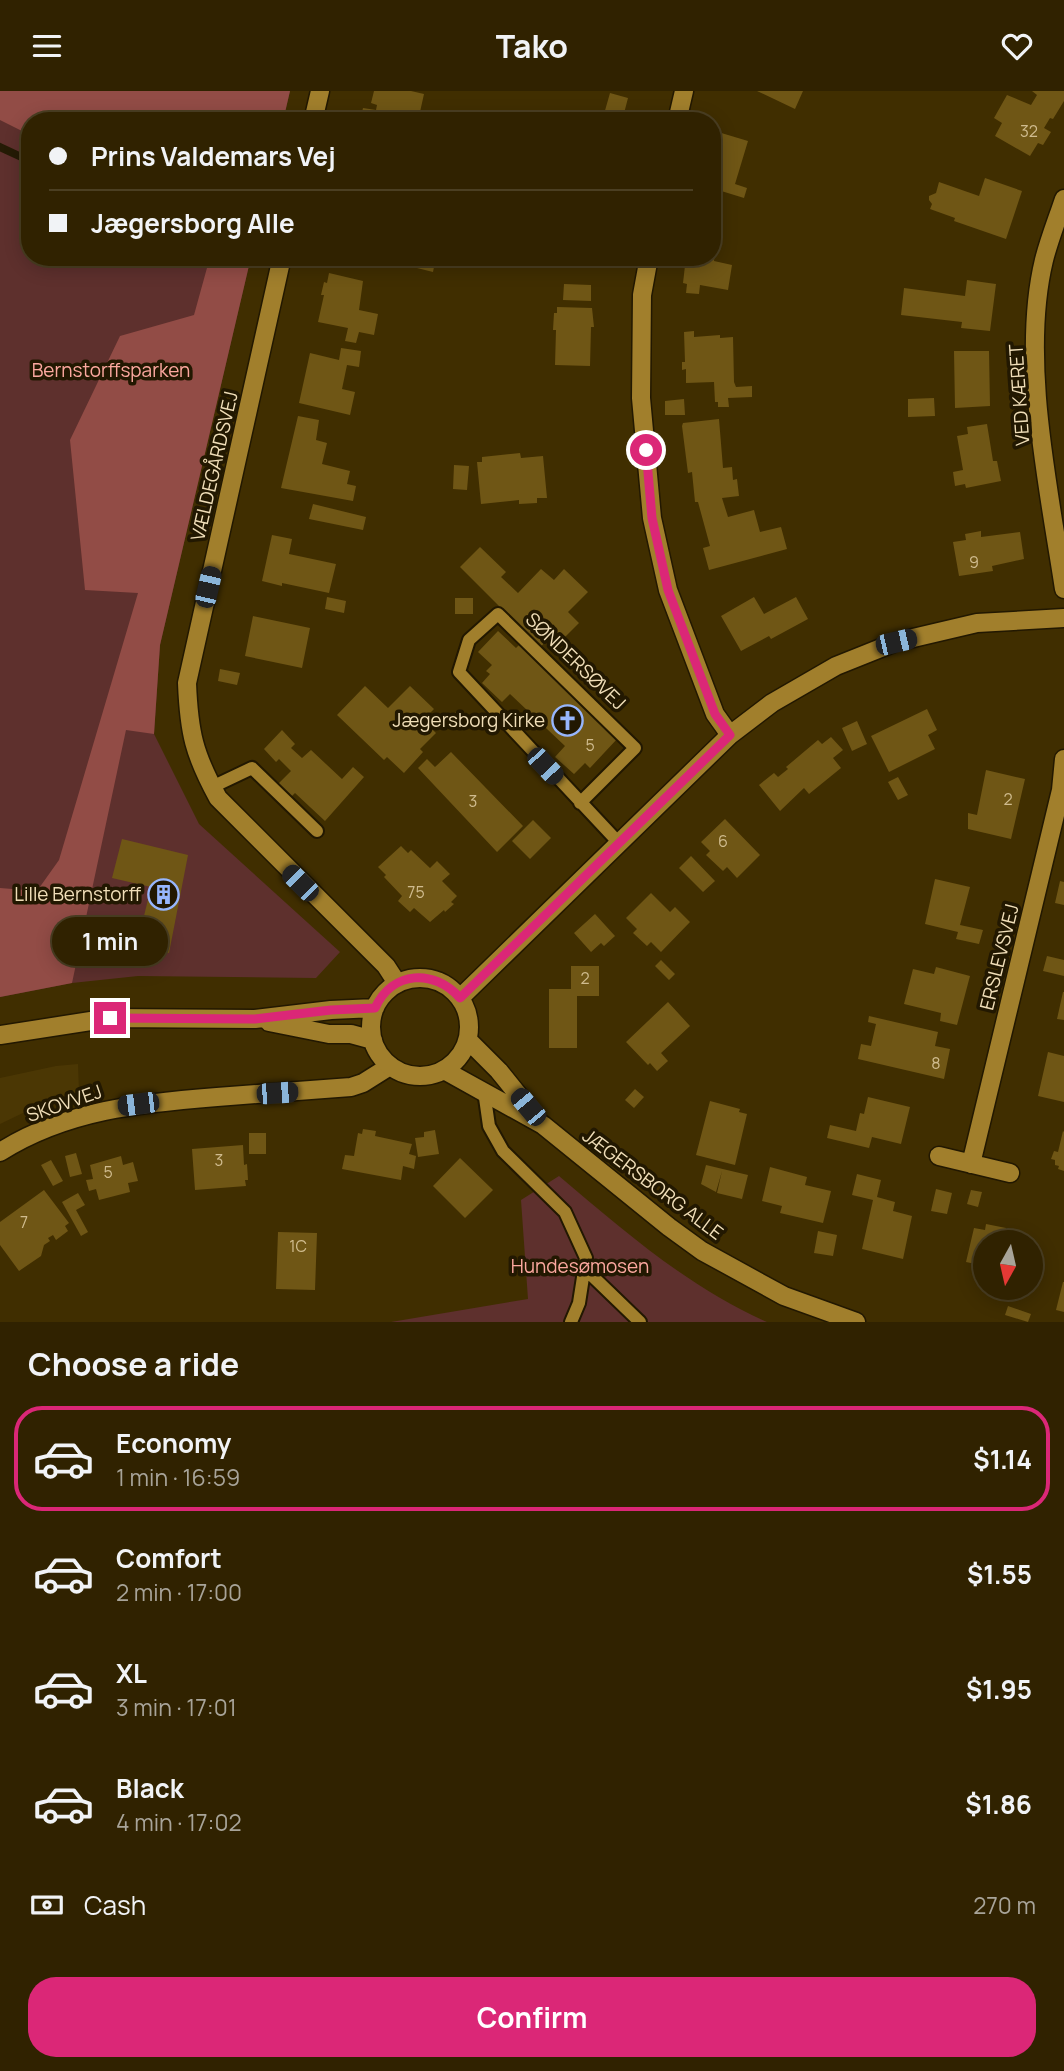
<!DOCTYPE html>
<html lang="en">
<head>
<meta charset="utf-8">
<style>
  body { margin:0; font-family:Manrope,sans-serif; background:#382a0a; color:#f1f3f6; height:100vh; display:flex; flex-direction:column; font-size:26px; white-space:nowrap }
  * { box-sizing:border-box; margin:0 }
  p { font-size:23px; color:#a8a499 }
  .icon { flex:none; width:38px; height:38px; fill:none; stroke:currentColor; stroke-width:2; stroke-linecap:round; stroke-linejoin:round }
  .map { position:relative; height:1231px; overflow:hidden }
  .drawer { display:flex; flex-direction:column; background:#302200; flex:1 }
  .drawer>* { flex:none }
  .hud { position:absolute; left:21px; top:21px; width:700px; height:154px; border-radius:28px; box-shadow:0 4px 18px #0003,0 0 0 2px #4b3f22; display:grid; align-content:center; height:154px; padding:0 28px; background:#302200 }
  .needle { width:46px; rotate:188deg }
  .buttons { position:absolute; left:973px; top:1139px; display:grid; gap:14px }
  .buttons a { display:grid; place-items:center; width:70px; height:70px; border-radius:50%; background:#302200; box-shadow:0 4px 18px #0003,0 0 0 2px #4b3f22; font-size:35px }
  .end { position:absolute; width:32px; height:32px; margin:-16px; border:9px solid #db2777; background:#fff; box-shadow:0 0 0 4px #fff }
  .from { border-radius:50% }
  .bubble { position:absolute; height:49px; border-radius:24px; background:#302200; box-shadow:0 4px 18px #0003,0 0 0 2px #4b3f22; font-size:23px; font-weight:700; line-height:49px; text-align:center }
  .car { position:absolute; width:21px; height:42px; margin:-21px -10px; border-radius:9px; box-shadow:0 0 5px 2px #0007; background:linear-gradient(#222 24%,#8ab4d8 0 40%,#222 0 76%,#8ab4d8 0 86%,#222 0) }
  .hud b { display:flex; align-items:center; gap:24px; height:66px; font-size:26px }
  .hud b+b { border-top:2px solid #4b3f22 }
  .hud i { width:18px; height:18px; background:#f1f3f6 }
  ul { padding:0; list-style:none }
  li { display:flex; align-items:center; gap:21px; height:105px; margin:0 14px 10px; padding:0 14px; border:4px solid transparent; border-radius:28px }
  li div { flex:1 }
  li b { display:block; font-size:26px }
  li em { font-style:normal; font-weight:700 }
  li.on { border-color:#db2777 }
  li>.icon { width:63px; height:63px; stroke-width:1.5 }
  h2 { padding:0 28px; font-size:32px; line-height:84px }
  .pay { display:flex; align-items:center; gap:18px; height:77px; padding:0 28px; font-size:26px }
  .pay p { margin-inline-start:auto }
  .cta { display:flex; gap:14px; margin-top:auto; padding:14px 28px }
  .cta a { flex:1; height:80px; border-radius:28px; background:#db2777; color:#fff; font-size:28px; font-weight:700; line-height:80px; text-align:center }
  header { display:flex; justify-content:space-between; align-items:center; height:91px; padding:0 28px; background:#302200; font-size:32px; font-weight:700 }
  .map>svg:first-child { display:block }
</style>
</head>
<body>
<header><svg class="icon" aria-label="menu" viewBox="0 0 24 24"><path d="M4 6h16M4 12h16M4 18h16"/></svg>Tako<svg class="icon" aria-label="heart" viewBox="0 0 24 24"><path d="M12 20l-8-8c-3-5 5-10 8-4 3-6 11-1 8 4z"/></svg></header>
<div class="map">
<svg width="1064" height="1231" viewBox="0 0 1064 1231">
  <rect width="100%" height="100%" fill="#402e00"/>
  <!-- built -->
  <path fill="#4b3704" d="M78,973L79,1001L50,1009L0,1033V987L56,975Z"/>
  <!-- green -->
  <path fill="#5e302d" d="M0,0H290L283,30H30V166H251L160,554L154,643L199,733L340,861L316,887L138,885L72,892L0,906Z
    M559,1085C624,1140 688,1196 767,1231H391L528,1208L521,1109Z"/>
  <!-- forest -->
  <path fill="#924c46" d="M0,0H290L283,30H30V44L0,29Z
    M210,166H251L160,554L154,643L126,639L72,892L0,906V797L37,800L59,769L138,502L85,499L70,349L120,245L194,224Z"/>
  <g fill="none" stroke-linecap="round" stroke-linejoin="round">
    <!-- stream -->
    <path stroke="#251b05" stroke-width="8" d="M0,56L30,70"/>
  </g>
  <!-- building -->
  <path fill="#6f5615" d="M374,0H411L424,3L418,30L383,23L382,30H360L363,17L376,19L377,14L371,12Z
    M757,0H803L795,18Z
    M1032,0H1064V10L1053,28L1050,27L1044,37L1051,41L1043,54L1038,52L1030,65L995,45L1002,32L994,27L1007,4L1031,14L1037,4Z
    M610,2L628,7L622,30H602Z
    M585,25L602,28V30H584Z
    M718,41L748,50L735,93L747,97L744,107L718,99L722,89L712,86V60Z
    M985,87L1022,100L1006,148L954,130L955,127L930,118L932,113L929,109V105L936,102L939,91L979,105Z
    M712,131L719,132L714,170L732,174L728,199L700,194L699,203L686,202L687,193L683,192L686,166H712Z
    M336,166H354L351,177L335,173Z
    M563,166H594L593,173L582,171L581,176L562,174Z
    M416,167L435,171L433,181L413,176Z
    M329,182L363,190L359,219L378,223L374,244L359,241L356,252L345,250L348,237L318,231L324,204H321L324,191L327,192Z
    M967,189L996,193L990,240L961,237L962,231L901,224L904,197L965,205Z
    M564,193L591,194V210L563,209Z
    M557,216L592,217L594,236H591L590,275L555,274L556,239H553L554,222H557Z
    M694,240V246L720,244V247L733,246L734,291L736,296L752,295V306L728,307L729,316H718V311H715L714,291L686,292V278L682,279V271H685L684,241Z
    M341,257L361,260L359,276L347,274L342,298L355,301L350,324L299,312L310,262L339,269Z
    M954,260H989L990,315L955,317Z
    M934,307L935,325L908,326V308Z
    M684,308L685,324H665V310Z
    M298,325L319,329L316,349L327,352L322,373L350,380L347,393L356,395L353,410L281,397Z
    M719,328L723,377L732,376L733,389L737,388L739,405L722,407L728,426L754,419L760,441L781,436L787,458L709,479L703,457L710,455L698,411H695L692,381L688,382L682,335L683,332Z
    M987,333L993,370H997L1001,390L966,397L965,393L955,395L953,381L963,379L957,345L968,343L967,336Z
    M520,362L521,367L543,365L547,407H537V412L519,413V409L481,413L477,371H482V366Z
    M454,374L469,375L467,399L453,398Z
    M313,413L366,426L363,439L309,428Z
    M981,440V446L1020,441L1024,468L992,475L993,480L959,485L953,451L966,449L965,443Z
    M272,444L292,448L289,463L336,473L329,502L282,492V495L262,490Z
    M480,456L506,481L501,486L518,502L541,478L554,489L564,478L588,501L568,521L579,532L555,556L548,549L540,556L460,476Z
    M327,506L346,510L344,522L325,518Z
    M754,506L764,523L796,506L808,528L771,548L769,545L741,560L721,525Z
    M455,507H473V523H455Z
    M253,525L310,537L302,577L245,565Z
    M498,540L516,557L520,553L618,647L590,677L585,672L574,683L555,666L565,655L510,603L502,611L482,592L490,583L486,580L492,574L478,561Z
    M220,578L240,582L237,594L218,590Z
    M365,595L388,617L410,595L434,618L423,629L436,642L420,658L423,661L404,682L387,666L384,669L337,624Z
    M927,618L937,639L928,644L935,658L889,681L871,645Z
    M457,620L465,628L456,637L448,630Z
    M857,630L867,653L852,660L842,637Z
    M282,639L295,653L291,657L302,667L311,659L342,688L353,676L364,686L325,730L295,702L291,706L278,693L291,680L279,668L276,671L264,658Z
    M831,646L843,659L833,667L841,677L809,703L804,697L780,720L759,694L774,682L778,686L788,678L786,676L818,649L822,653Z
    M451,661L523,735L497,761L418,677L427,668L435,676Z
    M986,679L1025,688L1011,748L968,738V722L977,724Z
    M898,686L908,704L898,709L888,691Z
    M725,728L760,764L737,787L727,776L723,780L706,764L710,760L701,751Z
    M533,729L551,747L530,768L512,750Z
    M122,748L188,764L169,862L137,854L151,796L112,787Z
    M401,755L408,762L411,759L430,777L437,770L450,783L442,790L457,805L451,811L454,813L445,821L444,819L430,831L414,817L410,821L398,810L402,805L384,786L386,784L378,776Z
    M691,765L715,790L703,801L679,777Z
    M935,788L970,796L960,834L983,839L979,853L956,848L958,841L925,833Z
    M1060,790L1064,791V814L1055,812Z
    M651,802L670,821L675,816L690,831L661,861L651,851L647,855L633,842L637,838L626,827Z
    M595,823L615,845L604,855L601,852L591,861L574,842Z
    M1047,865L1064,869V885L1043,880Z
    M661,869L675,883L669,889L655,875Z
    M571,875H599V905H577V957H549V898H571Z
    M936,876L970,885L957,934L940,930L941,922L904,913L913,878L934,883Z
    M1063,901H1064V929L1057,928Z
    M668,911L690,935L661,962L668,970L657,980L650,972L648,974L626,951Z
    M869,925L938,941L935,955L950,958L944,988L858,968L861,953L871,955L876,933L868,931Z
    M1048,961L1064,965V1011L1038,1005Z
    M635,998L644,1006L634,1017L625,1009Z
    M868,1006L910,1016L901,1053L872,1046L869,1057L827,1047L830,1034L856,1040L860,1022L864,1023Z
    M710,1010L740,1018L739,1021L747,1023L735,1074L696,1064Z
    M363,1038L376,1040L375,1045L412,1053L409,1063L416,1065L414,1078L403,1075L401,1089L342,1078L345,1064L354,1065L358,1042L362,1043Z
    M435,1039L439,1063L418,1066L415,1047L424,1046V1041Z
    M1063,1040L1064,1041V1080L1058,1078L1059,1075L1055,1074V1069L1051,1068L1054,1060L1058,1061Z
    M249,1042H266V1063H249Z
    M243,1054L244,1074L247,1073L248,1089H245L246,1095L195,1099L192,1058Z
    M76,1062L82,1083L70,1086L65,1065Z
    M121,1065L123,1074L133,1071L138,1090L128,1092L130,1101L99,1109L96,1098L89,1100L86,1089L93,1088L90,1074Z
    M460,1067L493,1099L465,1127L433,1095Z
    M51,1069L63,1090L53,1095L41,1074Z
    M706,1074L748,1084L742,1108L717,1102L722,1080L716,1101L701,1093Z
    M770,1076L807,1086L805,1094L831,1100L823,1132L780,1122L782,1115L762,1110Z
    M857,1083L881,1089L877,1106L895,1111L893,1120L912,1125L903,1168L862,1158L873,1109L852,1104Z
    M936,1098L952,1102L947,1123L931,1120Z
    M44,1099L69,1132L65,1135L68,1140L56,1149L53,1144L48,1147L50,1150L44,1154L41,1165L19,1180L0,1154V1131Z
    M971,1099L982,1101L978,1116L967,1113Z
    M78,1102L85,1114L76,1119L88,1141L81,1145L62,1111Z
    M986,1133L1006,1137L1004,1143L1026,1148L1025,1152H985V1175L966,1171L974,1137L985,1139Z
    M818,1140L837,1144L833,1165L814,1162Z
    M278,1141L317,1142L315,1199L276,1198Z
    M1063,1191H1064V1221L1056,1219Z
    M1008,1215L1031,1223L1028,1231L1005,1224Z"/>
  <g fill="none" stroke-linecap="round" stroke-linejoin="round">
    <defs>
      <path id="service" d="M212,696L252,677L317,740
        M580,712L635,657L498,523L469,549L459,581L619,752
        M484,1000L489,1035L503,1060L565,1121L586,1167L579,1212L571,1231
        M584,1177L640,1231"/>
      <path id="minor" d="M313,30L320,0
        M677,30L684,0
        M1064,108C1057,129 1049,149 1044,169C1020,268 1049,398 1064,498
        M282,166L187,592C189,642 194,663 218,707L386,875L397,892
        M649,166L642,204L641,307L652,427L668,499L715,623L730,644
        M460,907L730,644L772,612L836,575L896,551L977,532L1064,527
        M0,1061C66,1019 141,1012 217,1006C262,1003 306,999 351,996L363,992L390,975
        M939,1065L1010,1082
        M971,1073L1061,699L1064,668"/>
      <path id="tertiary" d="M371 936a49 49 0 1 1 98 0a49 49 0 1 1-98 0Z
        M269,931L329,943H351L373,949
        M0,944L110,927L255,928L331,919L375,917
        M468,949L499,980L536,1026
        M444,979L543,1034L669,1136L702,1160L784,1205L856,1231"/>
    </defs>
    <!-- service casing -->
    <use href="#service" stroke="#221801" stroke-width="16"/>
    <!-- minor casing -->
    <use href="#minor" stroke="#221801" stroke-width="21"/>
    <!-- tertiary casing -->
    <use href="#tertiary" stroke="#221801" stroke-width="21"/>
    <!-- service -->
    <use href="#service" stroke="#a17f2c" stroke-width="12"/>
    <!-- minor -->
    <use href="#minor" stroke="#a17f2c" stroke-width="18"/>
    <!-- tertiary -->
    <use href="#tertiary" stroke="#a17f2c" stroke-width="18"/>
  </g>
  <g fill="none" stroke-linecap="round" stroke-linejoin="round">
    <!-- route -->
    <path stroke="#db2777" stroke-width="9" d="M110,927L255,928L331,919L375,917C393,879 434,878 460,907L730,644L715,623L668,499L652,427L646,359"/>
  </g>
  <!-- icons -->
  <defs>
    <symbol id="church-ring" viewBox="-11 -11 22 22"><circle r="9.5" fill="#221801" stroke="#97b6fd" stroke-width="1.5"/><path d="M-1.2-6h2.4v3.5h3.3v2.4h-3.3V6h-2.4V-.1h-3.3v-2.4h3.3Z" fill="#97b6fd"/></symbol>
    <symbol id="building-ring" viewBox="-11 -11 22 22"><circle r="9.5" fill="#221801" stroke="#97b6fd" stroke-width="1.5"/><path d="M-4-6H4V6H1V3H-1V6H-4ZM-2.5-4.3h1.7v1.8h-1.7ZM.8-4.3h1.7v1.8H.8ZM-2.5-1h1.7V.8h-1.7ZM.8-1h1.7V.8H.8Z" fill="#97b6fd"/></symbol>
  </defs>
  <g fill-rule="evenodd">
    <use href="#church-ring" x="550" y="612" width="35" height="35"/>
    <use href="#building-ring" x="146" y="786" width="35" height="35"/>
  </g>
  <g text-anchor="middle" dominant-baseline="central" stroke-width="7" stroke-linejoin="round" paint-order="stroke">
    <!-- number labels -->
    <g font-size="16" fill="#d0bc8f">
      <text x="1029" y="40">32</text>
      <text x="974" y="471">9</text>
      <text x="590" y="654">5</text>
      <text x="1008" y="708">2</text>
      <text x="473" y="710">3</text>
      <text x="723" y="750">6</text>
      <text x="416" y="801">75</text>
      <text x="585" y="887">2</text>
      <text x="936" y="972">8</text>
      <text x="219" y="1069">3</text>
      <text x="108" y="1081">5</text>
      <text x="24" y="1131">7</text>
      <text x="298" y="1155">1C</text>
    </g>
    <!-- park labels -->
    <g font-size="19" fill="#fca89f" stroke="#221801">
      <text x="111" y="279">Bernstorffsparken</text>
      <text x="580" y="1175">Hundesømosen</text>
    </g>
    <!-- street labels -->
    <g font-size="19" fill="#f0deb8" stroke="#221801">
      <text transform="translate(1019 304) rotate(-94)">VED KÆRET</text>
      <text transform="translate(214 375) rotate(-77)">VÆLDEGÅRDSVEJ</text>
      <text transform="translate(576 570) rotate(44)">SØNDERSØVEJ</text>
      <text transform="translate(999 866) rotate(-76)">ERSLEVSVEJ</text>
      <text transform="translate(64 1012) rotate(-19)">SKOVVEJ</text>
      <text transform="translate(653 1093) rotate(37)">JÆGERSBORG ALLE</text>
    </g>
    <!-- poi labels -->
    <g font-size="19" fill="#f0deb8" stroke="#221801" text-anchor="end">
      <text x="545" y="629">Jægersborg Kirke</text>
      <text x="141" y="803">Lille Bernstorff</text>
    </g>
  </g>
</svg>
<div class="buttons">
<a><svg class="needle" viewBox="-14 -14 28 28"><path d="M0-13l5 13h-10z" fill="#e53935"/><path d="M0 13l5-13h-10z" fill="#a8a499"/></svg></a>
</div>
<i class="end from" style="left:646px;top:359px"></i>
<i class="end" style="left:110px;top:927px"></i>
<div class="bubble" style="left:52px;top:826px;width:116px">1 min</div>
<i class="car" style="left:208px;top:496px;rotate:13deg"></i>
<i class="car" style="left:896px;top:551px;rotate:77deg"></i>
<i class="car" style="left:545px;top:675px;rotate:137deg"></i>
<i class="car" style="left:300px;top:792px;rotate:315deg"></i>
<i class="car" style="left:277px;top:1002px;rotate:86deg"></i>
<i class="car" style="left:138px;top:1013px;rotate:263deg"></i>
<i class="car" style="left:528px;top:1016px;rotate:320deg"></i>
<div class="hud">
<b><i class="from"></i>Prins Valdemars Vej</b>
<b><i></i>Jægersborg Alle</b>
</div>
</div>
<section class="drawer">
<h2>Choose a ride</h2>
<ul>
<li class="on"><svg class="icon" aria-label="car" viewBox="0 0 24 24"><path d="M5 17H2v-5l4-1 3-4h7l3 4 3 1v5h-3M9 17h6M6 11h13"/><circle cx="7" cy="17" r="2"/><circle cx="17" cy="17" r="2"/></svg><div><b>Economy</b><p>1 min · 16:59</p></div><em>$1.14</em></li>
<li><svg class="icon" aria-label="car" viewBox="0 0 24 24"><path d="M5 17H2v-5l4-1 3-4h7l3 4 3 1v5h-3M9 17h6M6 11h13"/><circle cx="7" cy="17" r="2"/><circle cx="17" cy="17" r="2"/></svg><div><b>Comfort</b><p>2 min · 17:00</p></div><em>$1.55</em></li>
<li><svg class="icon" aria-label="car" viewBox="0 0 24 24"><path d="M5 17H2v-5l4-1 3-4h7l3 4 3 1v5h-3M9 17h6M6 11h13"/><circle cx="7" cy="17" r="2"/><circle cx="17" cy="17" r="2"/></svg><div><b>XL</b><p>3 min · 17:01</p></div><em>$1.95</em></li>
<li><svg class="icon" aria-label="car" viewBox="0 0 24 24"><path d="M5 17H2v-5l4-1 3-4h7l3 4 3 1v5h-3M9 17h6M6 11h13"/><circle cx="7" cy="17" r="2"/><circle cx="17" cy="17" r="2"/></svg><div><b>Black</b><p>4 min · 17:02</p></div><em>$1.86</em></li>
</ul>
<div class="pay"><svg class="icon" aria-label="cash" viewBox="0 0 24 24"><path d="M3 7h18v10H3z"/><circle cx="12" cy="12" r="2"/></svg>Cash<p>270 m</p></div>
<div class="cta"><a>Confirm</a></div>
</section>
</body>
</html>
